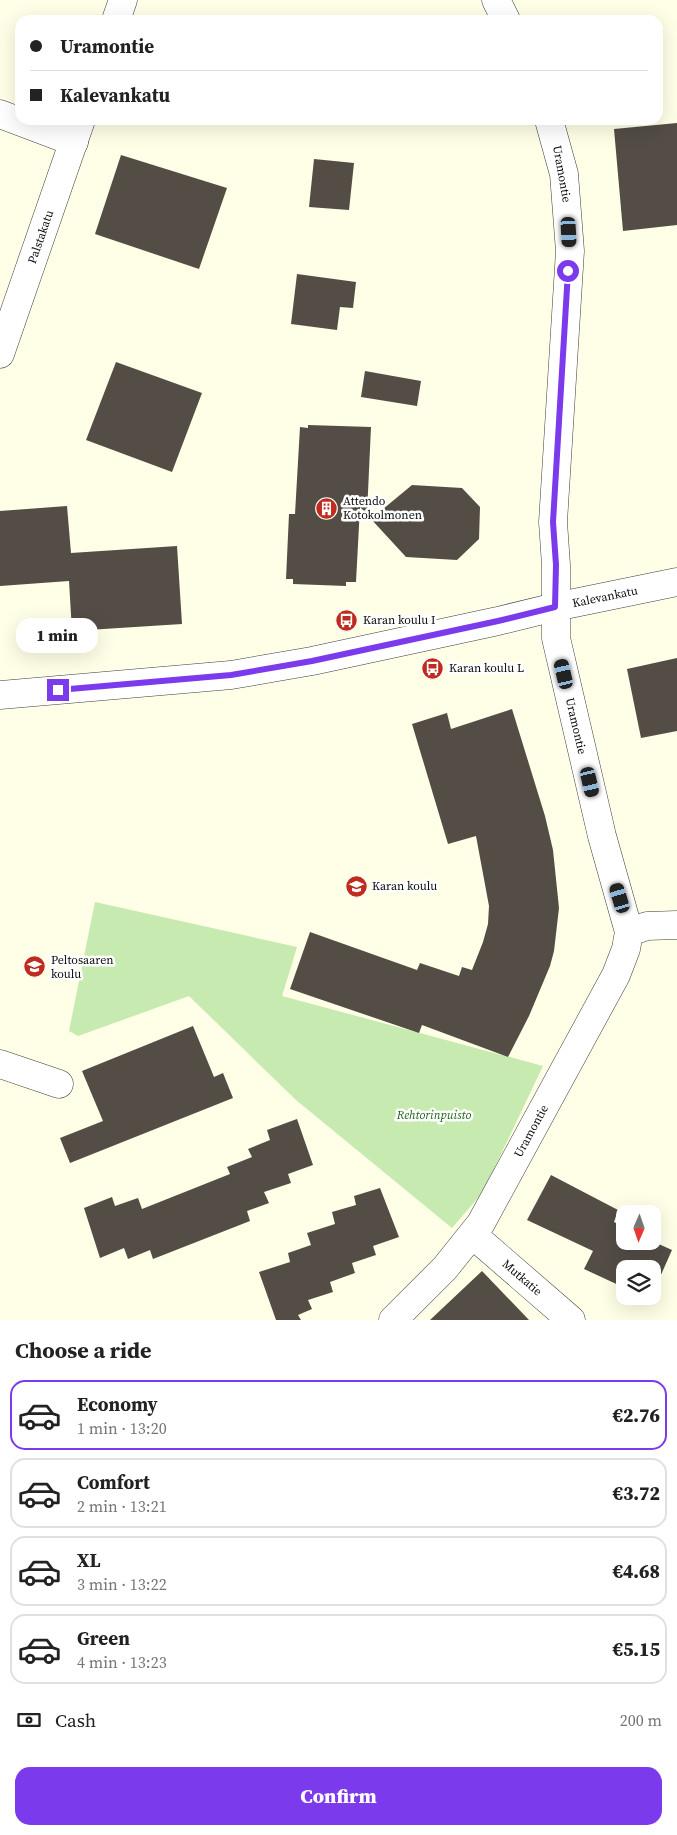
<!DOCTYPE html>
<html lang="en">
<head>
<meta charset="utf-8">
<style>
  body { margin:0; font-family:"Source Serif 4",serif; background:#f6f6f6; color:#222; height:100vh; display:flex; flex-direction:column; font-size:19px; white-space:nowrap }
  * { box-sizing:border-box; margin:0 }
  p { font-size:16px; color:#767676 }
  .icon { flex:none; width:28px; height:28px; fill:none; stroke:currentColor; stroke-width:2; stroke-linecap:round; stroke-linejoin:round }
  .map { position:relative; height:1320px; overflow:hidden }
  .side { display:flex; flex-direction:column; background:#fff; flex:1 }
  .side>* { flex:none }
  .banner { position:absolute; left:15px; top:15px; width:648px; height:110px; border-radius:15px; box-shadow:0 5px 20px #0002; display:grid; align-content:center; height:110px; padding:0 15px; background:#fff }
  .needle { width:32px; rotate:182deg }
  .tools { position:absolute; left:616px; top:1205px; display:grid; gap:10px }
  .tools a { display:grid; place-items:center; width:45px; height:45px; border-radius:10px; background:#fff; box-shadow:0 5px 20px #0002; font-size:25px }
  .end { position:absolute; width:22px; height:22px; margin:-11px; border:6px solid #7c3aed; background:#fff; box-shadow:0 0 0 2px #fff }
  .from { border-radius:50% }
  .bubble { position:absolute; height:35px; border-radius:15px; background:#fff; box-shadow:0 5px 20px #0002; font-size:16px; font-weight:800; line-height:35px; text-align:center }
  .car { position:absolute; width:15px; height:30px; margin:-15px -8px; border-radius:6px; box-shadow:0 0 4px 1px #0007; background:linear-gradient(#222 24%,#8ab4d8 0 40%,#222 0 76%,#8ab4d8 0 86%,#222 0) }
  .banner b { display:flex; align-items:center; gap:18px; height:48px; font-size:19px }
  .banner b+b { border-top:1px solid #e0e0e0 }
  .banner i { width:12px; height:12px; background:#222 }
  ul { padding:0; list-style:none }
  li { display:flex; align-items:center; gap:15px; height:70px; margin:0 10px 8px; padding:0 5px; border:2px solid #e0e0e0; border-radius:15px }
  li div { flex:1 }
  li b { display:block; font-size:19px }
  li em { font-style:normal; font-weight:800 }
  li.active { border-color:#7c3aed }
  li>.icon { width:45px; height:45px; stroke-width:1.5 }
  h2 { padding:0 15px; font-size:22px; line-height:60px }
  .pay { display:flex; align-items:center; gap:12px; height:55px; padding:0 15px; font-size:19px }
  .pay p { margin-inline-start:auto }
  .cta { display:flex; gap:10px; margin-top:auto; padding:10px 15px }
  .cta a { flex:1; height:58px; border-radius:15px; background:#7c3aed; color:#fff; font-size:20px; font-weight:800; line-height:58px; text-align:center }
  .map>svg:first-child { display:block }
</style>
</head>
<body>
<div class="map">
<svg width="677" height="1320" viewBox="0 0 677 1320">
  <rect width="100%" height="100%" fill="#fffee6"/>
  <!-- green -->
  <path fill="#c6eaaf" d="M95,902L297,947L282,996L543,1066L483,1192L452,1228L296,1100L189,996L78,1036L69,1031Z"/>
  <!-- building -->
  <path fill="#534d46" d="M677,123V225L623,231L614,129Z
    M121,155L227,188L199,269L95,234Z
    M314,159L354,163L349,210L309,207Z
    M297,274L356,282L353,308L340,307L337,330L291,324Z
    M116,362L202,393L172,472L86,440Z
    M365,371L421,381L417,406L361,397Z
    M308,425L371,427L367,514L360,507L356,582H346V586L293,584V579H286L289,514H295L300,427L308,428Z
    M412,485L462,488L480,507L479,539L457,560L406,557L371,519Z
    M67,506L71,553L177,546L182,624L72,631L69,581L0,586V511Z
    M677,658V731L641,738L627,669Z
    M512,709L545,816L553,850L559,908L554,951L550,966L529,1016L508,1057L422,1025L419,1033L290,989L310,932L417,970L420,963L459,976L462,967L472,970L483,942L488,924L489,906L476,836L448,844L412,724L447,713L451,729Z
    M193,1026L214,1077L223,1073L233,1098L70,1163L60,1138L103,1121L82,1071Z
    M297,1119L313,1165L288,1174L291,1183L264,1192L269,1203L247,1211L250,1221L153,1259L150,1250L128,1259L124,1248L100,1258L84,1208L112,1197L115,1206L138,1198L142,1209L230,1174L227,1167L252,1157L248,1149L270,1140L267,1130Z
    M551,1175L618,1210L614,1222L625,1228V1241H652L672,1250L652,1295V1269H625V1288L584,1269L593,1251L527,1220Z
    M380,1188L399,1237L373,1246L376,1255L352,1263L355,1273L330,1282L333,1292L308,1300L312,1309L298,1315L301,1320H276L259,1272L290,1262L288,1253L311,1245L307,1233L335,1224L332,1212L356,1205L354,1196Z
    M482,1271L529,1320H430Z"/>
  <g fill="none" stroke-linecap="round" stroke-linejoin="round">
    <defs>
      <g id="minor">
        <path d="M496,0L506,20"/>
        <path d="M116,20L123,0"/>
        <path d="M0,114L74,142"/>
        <path id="s1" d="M0,354L81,120"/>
        <path id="s2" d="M0,695L231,675L312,661L498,621L555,607L677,582"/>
        <path d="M629,932L647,926L677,925"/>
        <path d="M0,1064L59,1084"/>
        <path id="s3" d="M473,1235L571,1320"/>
        <path id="s4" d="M393,1320L445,1268L481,1223L616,975L626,949L629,932L602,836L556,638V565L553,522L570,251L564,174L549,120"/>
      </g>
    </defs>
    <!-- minor casing -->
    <use href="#minor" stroke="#3d3d3d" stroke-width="29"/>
    <!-- minor -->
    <use href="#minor" stroke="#fff" stroke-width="28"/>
  </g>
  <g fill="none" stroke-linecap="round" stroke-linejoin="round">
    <!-- route -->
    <path stroke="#7c3aed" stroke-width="6" d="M58,690L231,675L312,661L498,621L555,607L556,565L553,522L568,271"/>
  </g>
  <!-- icons -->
  <defs>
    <symbol id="building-disc" viewBox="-11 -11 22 22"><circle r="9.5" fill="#bf2b1d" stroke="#fff"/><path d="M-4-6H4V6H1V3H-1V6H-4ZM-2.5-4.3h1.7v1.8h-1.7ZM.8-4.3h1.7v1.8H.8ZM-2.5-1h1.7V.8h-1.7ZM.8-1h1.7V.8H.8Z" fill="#fff"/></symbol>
    <symbol id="bus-disc" viewBox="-11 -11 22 22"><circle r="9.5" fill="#bf2b1d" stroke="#fff"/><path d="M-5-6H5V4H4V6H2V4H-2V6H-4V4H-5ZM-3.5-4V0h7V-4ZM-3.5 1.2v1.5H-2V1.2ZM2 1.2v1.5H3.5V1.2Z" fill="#fff"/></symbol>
    <symbol id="school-disc" viewBox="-11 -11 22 22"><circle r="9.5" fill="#bf2b1d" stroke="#fff"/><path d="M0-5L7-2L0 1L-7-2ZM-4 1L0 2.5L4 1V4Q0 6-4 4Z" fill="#fff"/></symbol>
  </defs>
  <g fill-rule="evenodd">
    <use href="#building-disc" x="314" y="496" width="25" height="25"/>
    <use href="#bus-disc" x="334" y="608" width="25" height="25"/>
    <use href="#bus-disc" x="420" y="656" width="25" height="25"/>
    <use href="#school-disc" x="344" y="874" width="25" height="25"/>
    <use href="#school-disc" x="22" y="954" width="25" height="25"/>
  </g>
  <g text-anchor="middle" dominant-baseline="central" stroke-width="5" stroke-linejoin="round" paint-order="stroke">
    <!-- street labels -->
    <g font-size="12" fill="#0a0a0a" stroke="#fff">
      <text transform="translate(562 174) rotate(80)">Uramontie</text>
      <text stroke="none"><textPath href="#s1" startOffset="124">Palstakatu</textPath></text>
      <text stroke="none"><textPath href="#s2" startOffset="614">Kalevankatu</textPath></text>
      <text transform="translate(576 726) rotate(77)">Uramontie</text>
      <text stroke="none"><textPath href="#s4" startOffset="236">Uramontie</textPath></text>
      <text stroke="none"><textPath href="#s3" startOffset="65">Mutkatie</textPath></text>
    </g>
    <!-- poi labels -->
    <g font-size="12" fill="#0a0a0a" stroke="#fff" text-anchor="start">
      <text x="343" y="501">Attendo<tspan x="343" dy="14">Kotokolmonen</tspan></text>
      <text x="363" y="620">Karan koulu I</text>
      <text x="449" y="668">Karan koulu L</text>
      <text x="372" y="886">Karan koulu</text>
      <text x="51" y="960">Peltosaaren<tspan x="51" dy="14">koulu</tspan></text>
    </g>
    <!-- park labels -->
    <g font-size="12" font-style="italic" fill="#1e6319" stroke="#fff">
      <text x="434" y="1115">Rehtorinpuisto</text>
    </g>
  </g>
</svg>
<div class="tools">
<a><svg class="needle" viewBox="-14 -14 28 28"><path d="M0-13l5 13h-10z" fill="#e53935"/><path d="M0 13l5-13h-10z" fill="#767676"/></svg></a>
<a><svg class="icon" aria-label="layers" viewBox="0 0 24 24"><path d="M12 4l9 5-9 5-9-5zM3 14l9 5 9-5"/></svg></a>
</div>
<i class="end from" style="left:568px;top:271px"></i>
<i class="end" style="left:58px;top:690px"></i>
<div class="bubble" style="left:16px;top:618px;width:82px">1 min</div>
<i class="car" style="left:569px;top:232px;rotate:177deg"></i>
<i class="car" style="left:564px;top:674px;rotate:347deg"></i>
<i class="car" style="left:590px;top:782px;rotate:167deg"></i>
<i class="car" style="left:620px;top:898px;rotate:343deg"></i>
<div class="banner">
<b><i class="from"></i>Uramontie</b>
<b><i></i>Kalevankatu</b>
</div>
</div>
<section class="side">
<h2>Choose a ride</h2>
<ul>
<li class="active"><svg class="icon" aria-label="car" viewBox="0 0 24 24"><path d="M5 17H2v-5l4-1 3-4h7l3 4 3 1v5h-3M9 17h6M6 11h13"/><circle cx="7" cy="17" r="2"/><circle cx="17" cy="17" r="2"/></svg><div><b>Economy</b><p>1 min · 13:20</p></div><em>€2.76</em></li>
<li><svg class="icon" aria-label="car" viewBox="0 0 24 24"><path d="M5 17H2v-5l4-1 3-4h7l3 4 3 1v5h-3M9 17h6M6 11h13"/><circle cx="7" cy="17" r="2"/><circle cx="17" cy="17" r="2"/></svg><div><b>Comfort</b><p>2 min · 13:21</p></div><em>€3.72</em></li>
<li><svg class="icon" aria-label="car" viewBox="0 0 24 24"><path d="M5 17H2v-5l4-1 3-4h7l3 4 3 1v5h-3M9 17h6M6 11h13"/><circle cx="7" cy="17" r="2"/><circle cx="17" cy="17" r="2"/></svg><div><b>XL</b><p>3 min · 13:22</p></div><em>€4.68</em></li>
<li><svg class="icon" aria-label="car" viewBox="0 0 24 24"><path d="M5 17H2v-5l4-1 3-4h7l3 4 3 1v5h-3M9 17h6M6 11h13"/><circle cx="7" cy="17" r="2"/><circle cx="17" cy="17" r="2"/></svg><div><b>Green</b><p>4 min · 13:23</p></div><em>€5.15</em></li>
</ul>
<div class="pay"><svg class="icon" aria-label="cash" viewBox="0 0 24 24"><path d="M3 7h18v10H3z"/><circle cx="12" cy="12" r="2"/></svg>Cash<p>200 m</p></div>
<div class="cta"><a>Confirm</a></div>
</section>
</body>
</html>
